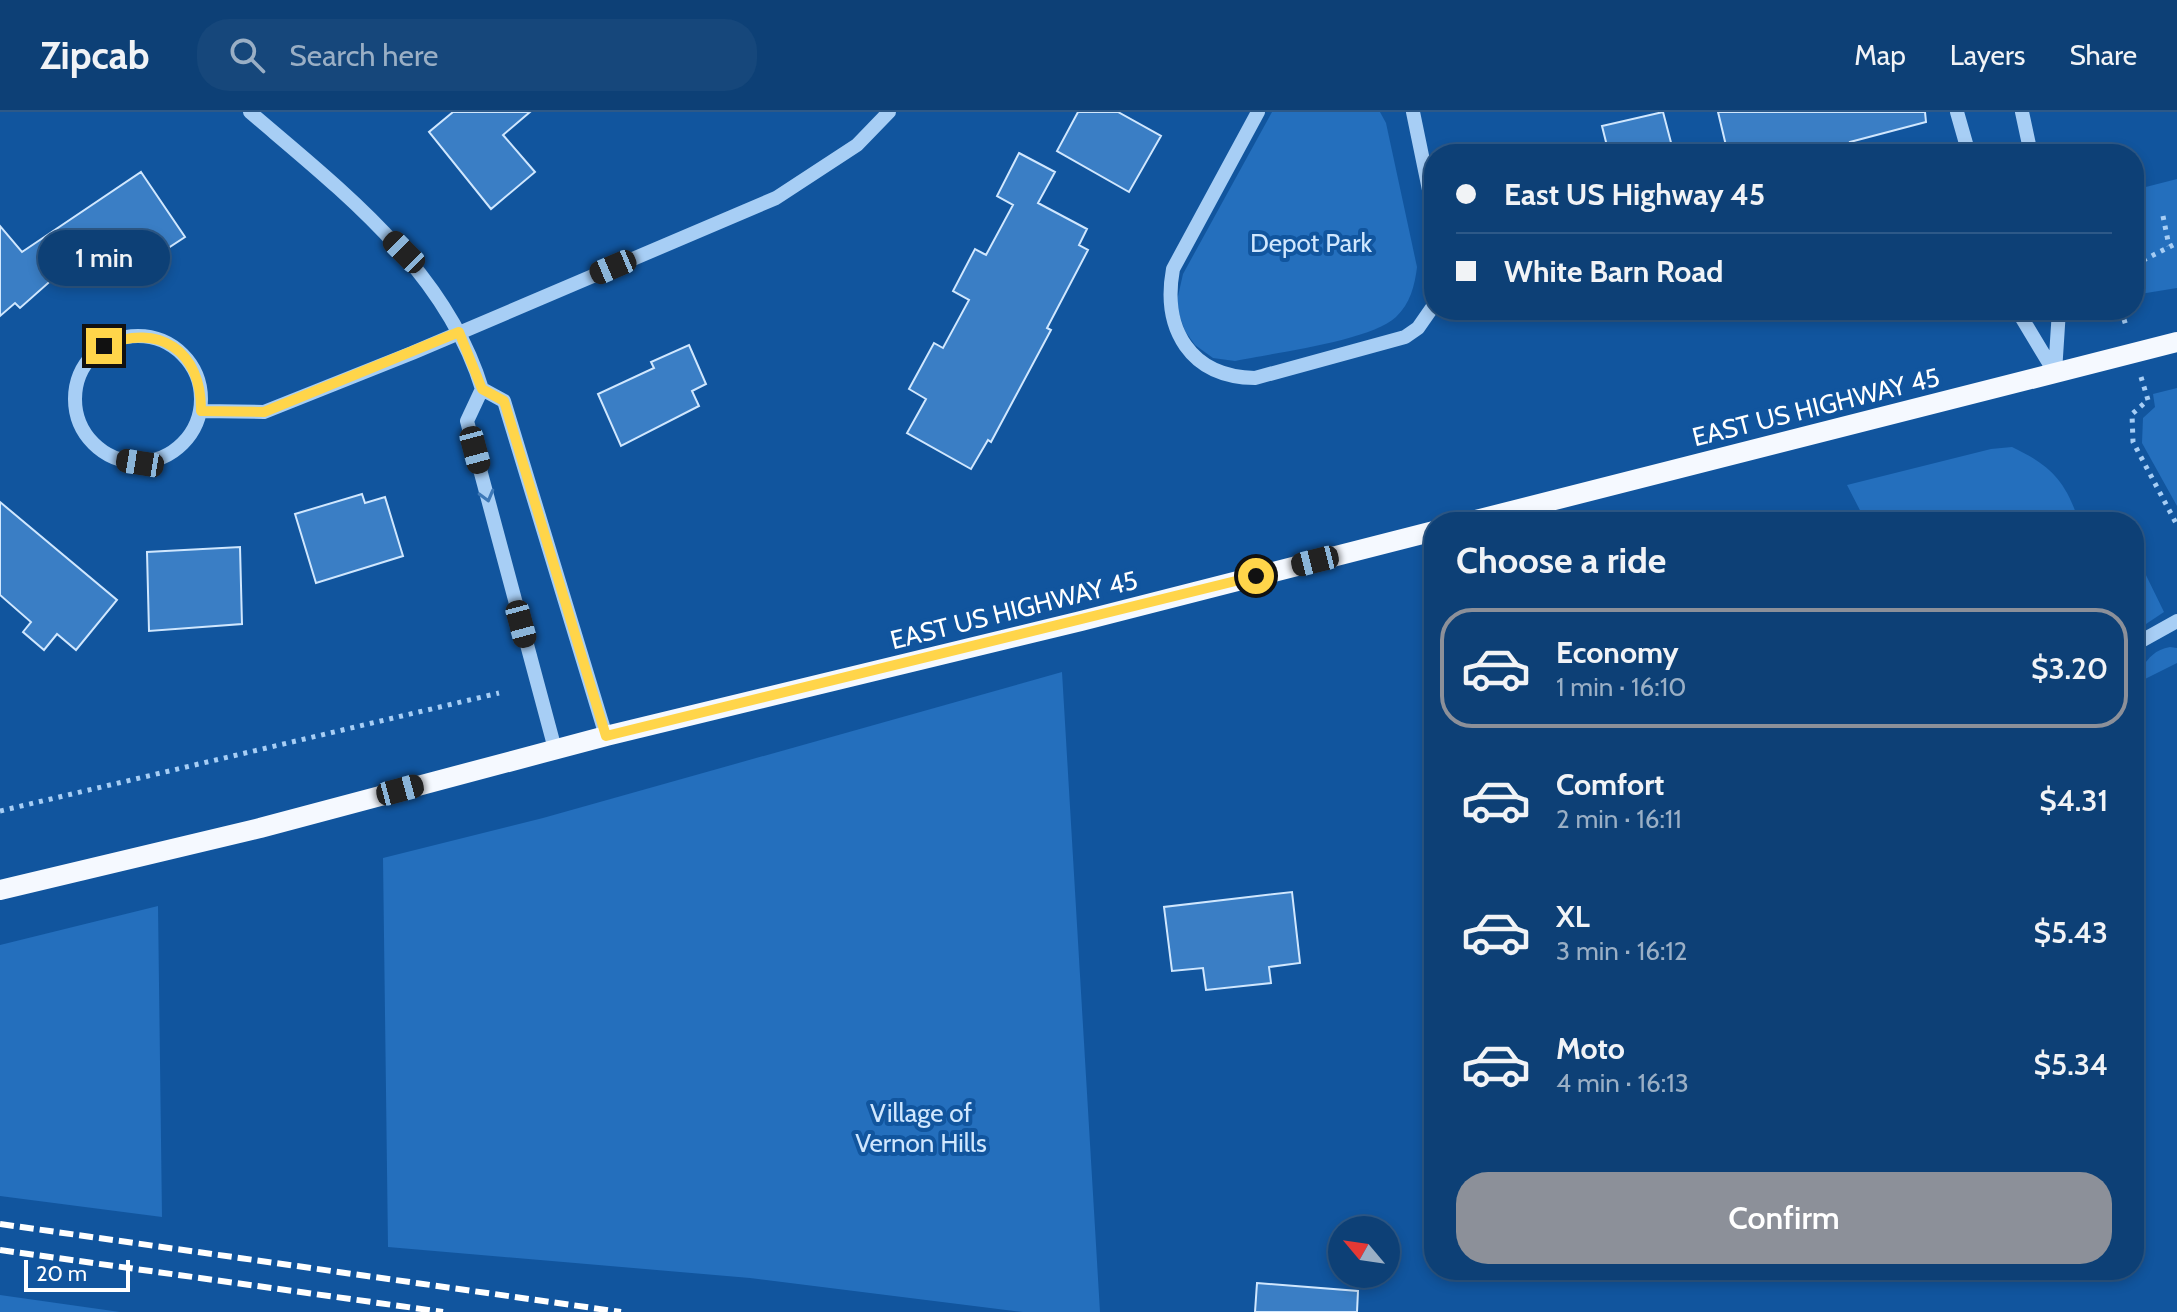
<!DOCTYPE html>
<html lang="en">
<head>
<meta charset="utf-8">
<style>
  body { margin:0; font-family:Cabin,sans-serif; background:#16477b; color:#f1f3f6; height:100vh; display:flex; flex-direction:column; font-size:30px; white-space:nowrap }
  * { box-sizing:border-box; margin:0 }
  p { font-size:26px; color:#9aafc5 }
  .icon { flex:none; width:44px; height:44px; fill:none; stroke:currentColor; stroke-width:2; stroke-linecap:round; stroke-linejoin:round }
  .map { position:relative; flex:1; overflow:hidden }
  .sheet { position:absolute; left:1424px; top:400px; width:720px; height:768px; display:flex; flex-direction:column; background:#0d4076; border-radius:32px; box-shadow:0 4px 12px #0003,0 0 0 2px #2d5988 }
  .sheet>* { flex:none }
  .hud { position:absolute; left:1424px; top:32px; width:720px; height:176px; border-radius:32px; box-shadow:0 4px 12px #0003,0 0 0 2px #2d5988; display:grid; align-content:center; height:176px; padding:0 32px; background:#0d4076 }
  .needle { width:52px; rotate:299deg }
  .fabs { position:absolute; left:1328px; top:1104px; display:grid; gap:16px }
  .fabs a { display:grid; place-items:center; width:72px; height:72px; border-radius:50%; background:#0d4076; box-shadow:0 4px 12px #0003,0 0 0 2px #2d5988; font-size:40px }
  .scale { position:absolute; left:24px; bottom:20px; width:106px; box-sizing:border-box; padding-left:8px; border:4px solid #fff; border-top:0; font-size:22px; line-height:28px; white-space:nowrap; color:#fff; -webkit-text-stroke:6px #11559e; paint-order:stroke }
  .end { position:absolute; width:36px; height:36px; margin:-18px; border:10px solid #ffd54a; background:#111; box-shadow:0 0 0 4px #111 }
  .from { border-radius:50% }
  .bubble { position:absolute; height:56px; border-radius:28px; background:#0d4076; box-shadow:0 4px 12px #0003,0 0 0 2px #2d5988; font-size:26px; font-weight:600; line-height:56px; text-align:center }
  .car { position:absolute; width:24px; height:48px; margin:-24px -12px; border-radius:10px; box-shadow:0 0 6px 2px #0007; background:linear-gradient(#222 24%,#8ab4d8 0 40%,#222 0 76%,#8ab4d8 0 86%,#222 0) }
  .hud b { display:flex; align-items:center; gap:28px; height:76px; font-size:30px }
  .hud b+b { border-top:2px solid #2d5988 }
  .hud i { width:20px; height:20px; background:#f1f3f6 }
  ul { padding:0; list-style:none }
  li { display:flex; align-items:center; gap:24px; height:120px; margin:0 16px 12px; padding:0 16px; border:4px solid transparent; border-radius:32px }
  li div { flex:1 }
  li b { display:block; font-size:30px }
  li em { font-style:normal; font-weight:600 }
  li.selected { border-color:#8c9099 }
  li>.icon { width:72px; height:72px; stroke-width:1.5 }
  h2 { padding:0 32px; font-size:36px; line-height:96px }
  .action { display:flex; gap:16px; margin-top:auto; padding:16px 32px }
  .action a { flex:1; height:92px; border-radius:32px; background:#8c9099; color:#fff; font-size:32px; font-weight:600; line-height:92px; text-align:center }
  header { display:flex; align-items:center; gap:48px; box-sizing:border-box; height:112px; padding:0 40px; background:#0d4076; border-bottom:2px solid #2d5988 }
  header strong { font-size:38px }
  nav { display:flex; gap:44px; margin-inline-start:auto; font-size:28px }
  .search { width:560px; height:72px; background:#16477b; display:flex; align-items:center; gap:20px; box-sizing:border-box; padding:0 28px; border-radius:32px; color:#9aafc5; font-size:30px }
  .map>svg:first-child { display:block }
</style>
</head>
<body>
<header>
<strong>Zipcab</strong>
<div class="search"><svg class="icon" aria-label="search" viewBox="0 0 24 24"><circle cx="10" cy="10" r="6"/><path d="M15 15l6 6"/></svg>Search here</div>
<nav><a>Map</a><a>Layers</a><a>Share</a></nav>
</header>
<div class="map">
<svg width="2177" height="1200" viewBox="0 0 2177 1200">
  <rect width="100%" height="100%" fill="#11559e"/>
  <!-- green -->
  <path fill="#246fbd" d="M1272,0H1380L1386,11L1417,155C1415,173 1410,192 1396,205C1371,229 1272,241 1235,249L1213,246L1195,233L1185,219L1176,193L1183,162Z
    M2177,67V176L2134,183V78Z
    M2177,276V394L2142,331L2143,306L2155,295L2153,282Z
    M2012,335C2050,353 2066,369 2079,410H1866L1847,373L1991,337Z
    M2137,456L2143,457L2164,500L2134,520Z
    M2170,535L2177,536V551L2143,568L2141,557C2149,545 2155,538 2170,535Z
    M1062,560L1100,1200H1023L750,1166L388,1135L383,746L543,706Z
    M158,794L162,1105L0,1084V833Z
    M0,1183L120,1200H0Z"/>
  <!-- building -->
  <path fill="#3a7ec5" stroke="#d0e7fe" stroke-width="2" d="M453,0H530L503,23L535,60L491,97L429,20Z
    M1078,0H1118L1161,24L1129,80L1057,39Z
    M1663,0L1674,42H1609L1602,14Z
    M1718,0H1925L1926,10L1850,30L1854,42H1728Z
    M1019,41L1055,60L1038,91L1087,117L1079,133L1088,138L1047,216L1051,218L991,330L988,328L971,357L907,321L926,287L909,277L934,231L943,236L969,188L953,179L975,137L986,143L1013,93L997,84Z
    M141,60L185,125L153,146L140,125L92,157L82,141L20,196L15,191L0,204V114L22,140Z
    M689,233L706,272L692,279L699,294L621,334L598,282L654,256L651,250Z
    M362,382L365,391L385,385L403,444L316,471L295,402Z
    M0,390L117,488L76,538L57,522L44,538L23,520L31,510L0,483Z
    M240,435L242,512L149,519L147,440Z
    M1292,780L1300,851L1269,855L1271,871L1206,878L1203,856L1172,859L1164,795Z
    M1257,1171L1358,1179L1357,1200H1255Z"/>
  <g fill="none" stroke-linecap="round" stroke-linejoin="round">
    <!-- path -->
    <path stroke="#a7cef5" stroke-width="5" stroke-dasharray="4 6" stroke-linecap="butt" d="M2163,104L2169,134
      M2134,153L2177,131
      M2121,198L2127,217
      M2141,265L2148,288L2132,302L2133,330L2177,413
      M0,699L499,581"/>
    <!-- minor -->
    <path stroke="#a7cef5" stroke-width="14" d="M250,0C341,78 446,158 482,277
      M1258,0L1173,157C1162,217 1190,265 1255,266L1405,225L1418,216L1434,193
      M1413,0L1434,102
      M1957,0L1969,42
      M2022,0L2031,42
      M2017,198L2055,261
      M75 287a63 63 0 1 1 126 0a63 63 0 1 1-126 0Z
      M2055,260L2059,198
      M201,299L264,300L412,241L776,86L857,33L889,0
      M2134,533L2177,509
      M555,637L467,309L482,277L504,289L606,624"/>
    <!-- major -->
    <path stroke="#f5f9ff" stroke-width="20" d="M1468,410L2177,230
      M0,778L260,716L606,624L1081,509L1434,419"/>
    <!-- rail -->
    <path stroke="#fff" stroke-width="6" stroke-dasharray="14 6" stroke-linecap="butt" d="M0,1112L621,1200
      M0,1138L443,1200"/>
  </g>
  <!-- one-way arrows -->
  <defs><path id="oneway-chevron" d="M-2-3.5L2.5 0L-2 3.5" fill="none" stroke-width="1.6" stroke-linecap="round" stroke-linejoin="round" transform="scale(2)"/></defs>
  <use stroke="#3e79b8" href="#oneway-chevron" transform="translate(487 384) rotate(75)"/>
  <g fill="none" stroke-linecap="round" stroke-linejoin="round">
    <!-- route -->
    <path stroke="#ffd54a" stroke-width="10" d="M104,234C159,210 202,239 201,299L264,300L459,220L482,277L504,289L606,624L1256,464"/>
  </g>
  <g text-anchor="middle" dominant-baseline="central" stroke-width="8" stroke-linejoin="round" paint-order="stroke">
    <!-- park labels -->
    <g font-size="26" fill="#d0e7fe" stroke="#11559e">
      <text x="1311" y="131">Depot Park</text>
      <text x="921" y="1001">Village of<tspan x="921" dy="30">Vernon Hills</tspan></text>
    </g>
    <!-- street labels -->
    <g font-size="26" fill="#fff" stroke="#11559e">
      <text transform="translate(1816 295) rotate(-14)">EAST US HIGHWAY 45</text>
      <text transform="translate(1014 498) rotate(-14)">EAST US HIGHWAY 45</text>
    </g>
  </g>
</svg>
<div class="fabs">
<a><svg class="needle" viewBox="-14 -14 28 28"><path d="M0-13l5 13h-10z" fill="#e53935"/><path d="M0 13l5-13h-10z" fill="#9aafc5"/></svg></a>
</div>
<div class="scale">20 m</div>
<i class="end from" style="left:1256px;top:464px"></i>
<i class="end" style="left:104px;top:234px"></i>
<div class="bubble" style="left:38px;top:118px;width:132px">1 min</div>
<i class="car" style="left:404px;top:140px;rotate:315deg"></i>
<i class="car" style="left:613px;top:155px;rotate:247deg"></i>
<i class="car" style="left:475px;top:338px;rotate:165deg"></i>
<i class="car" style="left:140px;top:351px;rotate:279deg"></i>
<i class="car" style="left:1315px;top:449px;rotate:256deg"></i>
<i class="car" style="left:521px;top:512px;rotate:165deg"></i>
<i class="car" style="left:400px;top:678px;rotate:75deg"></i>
<div class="hud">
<b><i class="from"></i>East US Highway 45</b>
<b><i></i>White Barn Road</b>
</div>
<section class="sheet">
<h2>Choose a ride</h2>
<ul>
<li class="selected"><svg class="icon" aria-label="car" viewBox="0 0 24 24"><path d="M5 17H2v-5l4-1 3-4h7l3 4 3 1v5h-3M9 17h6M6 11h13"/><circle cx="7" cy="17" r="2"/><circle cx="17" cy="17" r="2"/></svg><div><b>Economy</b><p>1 min · 16:10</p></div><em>$3.20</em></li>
<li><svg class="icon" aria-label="car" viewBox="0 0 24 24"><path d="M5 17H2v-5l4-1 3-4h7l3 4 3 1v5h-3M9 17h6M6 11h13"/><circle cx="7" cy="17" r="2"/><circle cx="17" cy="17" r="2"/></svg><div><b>Comfort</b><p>2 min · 16:11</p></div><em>$4.31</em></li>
<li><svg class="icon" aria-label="car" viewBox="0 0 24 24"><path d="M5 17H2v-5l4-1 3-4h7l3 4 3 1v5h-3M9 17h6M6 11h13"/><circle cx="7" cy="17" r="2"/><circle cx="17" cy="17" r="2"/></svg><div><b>XL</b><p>3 min · 16:12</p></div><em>$5.43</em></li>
<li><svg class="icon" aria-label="car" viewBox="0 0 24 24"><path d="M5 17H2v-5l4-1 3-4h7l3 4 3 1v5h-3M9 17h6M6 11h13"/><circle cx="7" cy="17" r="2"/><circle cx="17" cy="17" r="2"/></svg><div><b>Moto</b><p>4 min · 16:13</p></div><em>$5.34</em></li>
</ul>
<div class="action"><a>Confirm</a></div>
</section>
</div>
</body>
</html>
